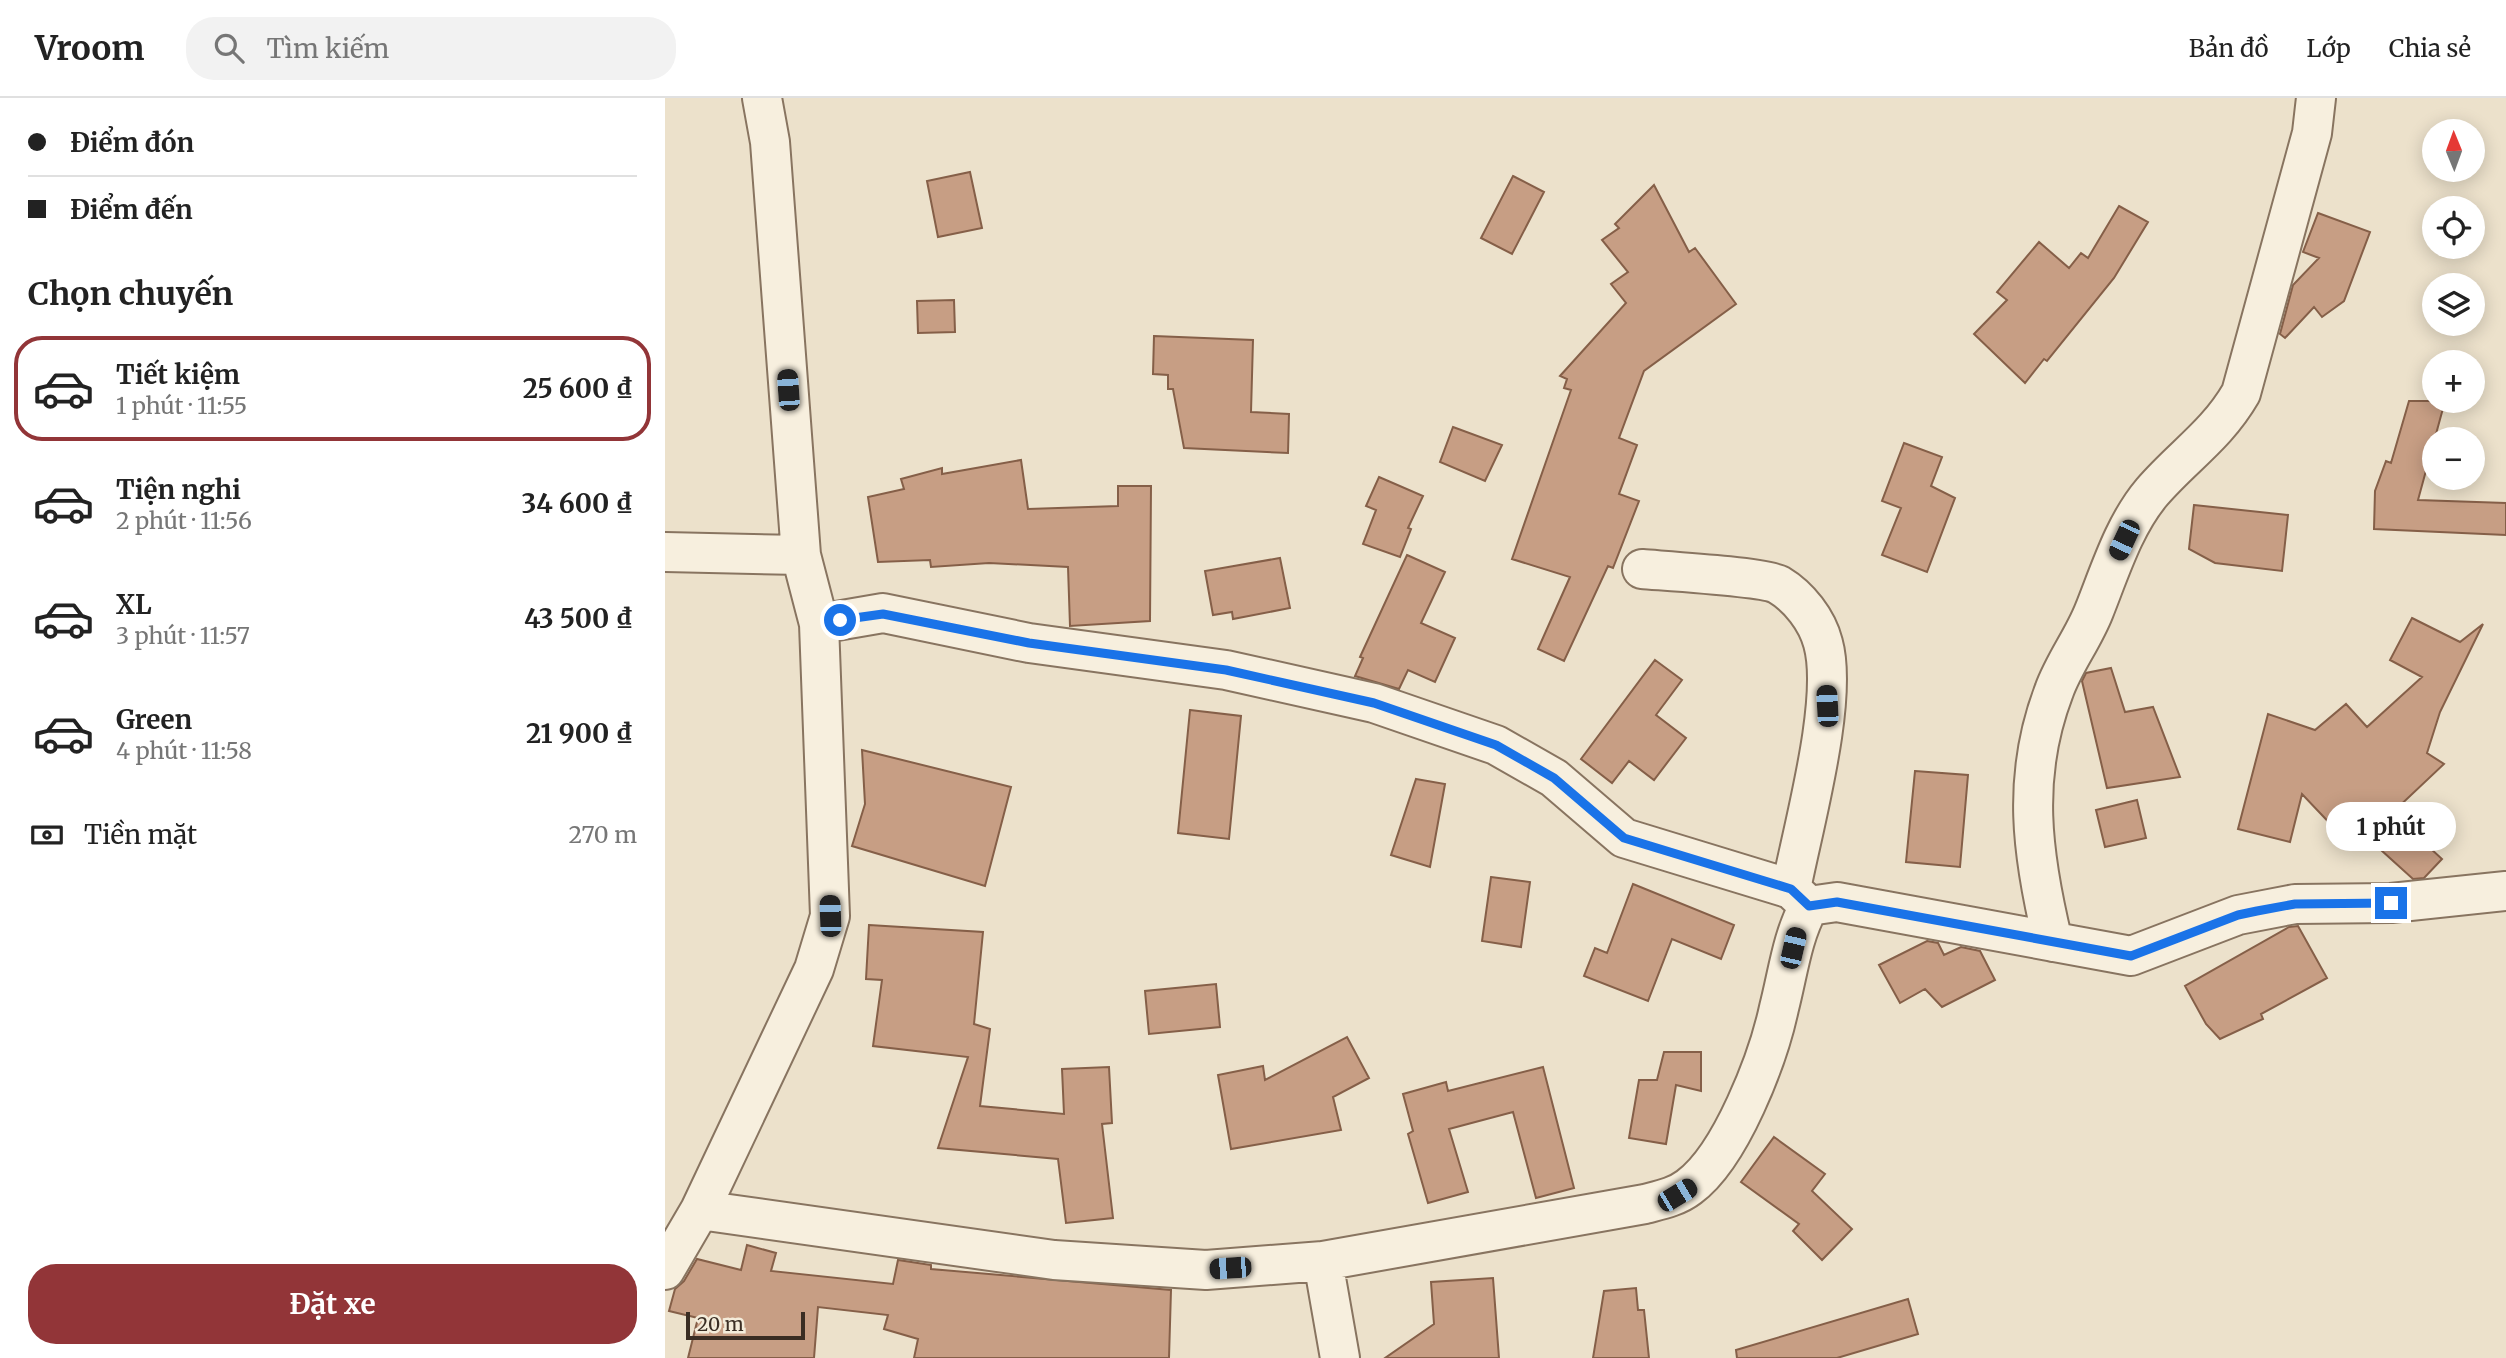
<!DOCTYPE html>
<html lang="vi">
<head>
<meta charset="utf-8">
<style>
  body { margin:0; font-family:Merriweather,serif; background:#f2f2f2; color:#222; height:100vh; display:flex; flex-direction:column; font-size:26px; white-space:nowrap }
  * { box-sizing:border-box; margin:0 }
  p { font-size:23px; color:#767676 }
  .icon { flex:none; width:38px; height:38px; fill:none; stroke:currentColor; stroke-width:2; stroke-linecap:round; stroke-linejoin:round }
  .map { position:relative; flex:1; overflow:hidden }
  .drawer { display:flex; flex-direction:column; background:#fff; width:665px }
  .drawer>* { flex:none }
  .hud { display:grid; align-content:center; height:154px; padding:0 28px; background:#fff }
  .needle { width:46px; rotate:359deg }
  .controls { position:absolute; left:1757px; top:21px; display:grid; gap:14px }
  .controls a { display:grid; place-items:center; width:63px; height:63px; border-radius:50%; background:#fff; box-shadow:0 4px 18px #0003; font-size:35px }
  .scale { position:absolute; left:21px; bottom:18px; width:119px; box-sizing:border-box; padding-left:7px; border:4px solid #3a2d23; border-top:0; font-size:19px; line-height:24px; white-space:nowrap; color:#3a2d23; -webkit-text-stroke:5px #f4ecda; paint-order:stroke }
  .end { position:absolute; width:32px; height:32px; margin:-16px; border:9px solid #1a73e8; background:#fff; box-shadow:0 0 0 4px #fff }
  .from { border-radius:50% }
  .bubble { position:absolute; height:49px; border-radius:24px; background:#fff; box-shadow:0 4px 18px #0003; font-size:23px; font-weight:700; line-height:49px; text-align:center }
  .car { position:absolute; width:21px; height:42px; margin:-21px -10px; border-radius:9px; box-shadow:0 0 5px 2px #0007; background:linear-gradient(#222 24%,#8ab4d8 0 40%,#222 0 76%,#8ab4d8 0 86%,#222 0) }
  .hud b { display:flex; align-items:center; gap:24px; height:66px; font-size:26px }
  .hud b+b { border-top:2px solid #e0e0e0 }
  .hud i { width:18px; height:18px; background:#222 }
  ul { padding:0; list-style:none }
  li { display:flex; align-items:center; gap:21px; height:105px; margin:0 14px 10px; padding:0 14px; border:4px solid transparent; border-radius:28px }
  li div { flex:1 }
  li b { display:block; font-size:26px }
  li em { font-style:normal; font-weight:700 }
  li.selected { border-color:#923538 }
  li>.icon { width:63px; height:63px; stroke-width:1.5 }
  h2 { padding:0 28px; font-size:32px; line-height:84px }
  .pay { display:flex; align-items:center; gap:18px; height:77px; padding:0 28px; font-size:26px }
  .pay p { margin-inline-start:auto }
  .cta { display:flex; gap:14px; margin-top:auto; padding:14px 28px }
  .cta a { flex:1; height:80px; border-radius:28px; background:#923538; color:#fff; font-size:28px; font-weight:700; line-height:80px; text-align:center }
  header { display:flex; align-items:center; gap:42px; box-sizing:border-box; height:98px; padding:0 35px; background:#fff; border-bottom:2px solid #e0e0e0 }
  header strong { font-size:33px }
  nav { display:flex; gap:38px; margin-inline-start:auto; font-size:24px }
  .search { width:490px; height:63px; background:#f2f2f2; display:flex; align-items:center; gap:18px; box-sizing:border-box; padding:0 24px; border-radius:28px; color:#767676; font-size:26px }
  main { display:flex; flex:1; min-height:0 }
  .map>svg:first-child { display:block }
</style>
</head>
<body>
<header>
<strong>Vroom</strong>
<div class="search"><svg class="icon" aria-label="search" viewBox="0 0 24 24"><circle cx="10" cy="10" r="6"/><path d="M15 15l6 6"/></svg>Tìm kiếm</div>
<nav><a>Bản đồ</a><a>Lớp</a><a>Chia sẻ</a></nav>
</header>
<main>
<section class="drawer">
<div class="hud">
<b><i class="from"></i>Điểm đón</b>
<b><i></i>Điểm đến</b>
</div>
<h2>Chọn chuyến</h2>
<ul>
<li class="selected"><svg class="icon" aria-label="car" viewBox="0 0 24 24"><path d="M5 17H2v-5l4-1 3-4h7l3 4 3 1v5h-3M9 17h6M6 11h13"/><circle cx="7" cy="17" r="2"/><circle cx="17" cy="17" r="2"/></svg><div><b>Tiết kiệm</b><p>1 phút · 11:55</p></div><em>25 600 ₫</em></li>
<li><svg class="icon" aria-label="car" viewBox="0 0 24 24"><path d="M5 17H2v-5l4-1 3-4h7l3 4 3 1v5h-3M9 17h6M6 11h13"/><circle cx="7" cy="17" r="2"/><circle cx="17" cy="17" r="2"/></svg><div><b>Tiện nghi</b><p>2 phút · 11:56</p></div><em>34 600 ₫</em></li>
<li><svg class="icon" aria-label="car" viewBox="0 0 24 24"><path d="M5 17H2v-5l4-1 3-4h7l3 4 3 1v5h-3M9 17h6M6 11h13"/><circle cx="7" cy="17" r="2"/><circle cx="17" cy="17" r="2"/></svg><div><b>XL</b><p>3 phút · 11:57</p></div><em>43 500 ₫</em></li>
<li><svg class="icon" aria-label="car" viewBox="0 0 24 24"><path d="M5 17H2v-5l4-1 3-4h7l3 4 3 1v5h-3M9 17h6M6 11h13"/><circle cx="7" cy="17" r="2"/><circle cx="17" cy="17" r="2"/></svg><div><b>Green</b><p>4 phút · 11:58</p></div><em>21 900 ₫</em></li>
</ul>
<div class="pay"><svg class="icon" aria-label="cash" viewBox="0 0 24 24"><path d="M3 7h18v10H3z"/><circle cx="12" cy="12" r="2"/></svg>Tiền mặt<p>270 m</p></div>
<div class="cta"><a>Đặt xe</a></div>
</section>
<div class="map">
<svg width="1841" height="1260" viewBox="0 0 1841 1260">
  <rect width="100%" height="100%" fill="#ece1cb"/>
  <!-- building -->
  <path fill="#c79e84" stroke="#855f48" stroke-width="2" d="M305,74L317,130L273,139L262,83Z
    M848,78L879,94L847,156L816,140Z
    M989,87L1024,154L1030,150L1071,206L979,273L954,340L972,347L954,396L974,403L948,470L943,468L899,563L873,551L905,479L847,461L906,292L899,290L902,281L895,278L961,205L946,186L963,174L937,142L954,130L950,126Z
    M1454,108L1483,124L1449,180L1382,263L1379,261L1360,285L1309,236L1342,202L1332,194L1374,144L1404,170L1416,155L1423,160Z
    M1653,115L1705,134L1679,203L1657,219L1649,209L1620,240L1615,236L1628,187L1654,160L1638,154Z
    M289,202L290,234L253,235L252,203Z
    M489,238L588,242L586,314L624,316L623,355L519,350L508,291H503V277L488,276Z
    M1744,303H1780L1753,402L1841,405V437L1709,431L1710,393L1721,363L1726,365Z
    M788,329L837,347L820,383L775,364Z
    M1239,345L1277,359L1266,388L1290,400L1262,474L1217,457L1236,410L1217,403Z
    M356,362L363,411L453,408V388H486L485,523L405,528L403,469L324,465L266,469L265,462L213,464L203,399L239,391L236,381L277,370V376Z
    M714,379L758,398L743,430L746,431L735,459L698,446L711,412L701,408Z
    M1529,407L1623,417L1617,473L1550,465L1524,451Z
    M742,457L780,474L756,525L790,540L770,584L743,572L734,591L690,578L698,560L695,559Z
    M615,460L625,510L568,521L567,514L548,517L540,473Z
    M1747,520L1795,544L1818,526L1775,614L1762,655L1779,666L1727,715L1777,761L1759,780L1748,781L1685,724L1674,735L1637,696L1625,744L1573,731L1603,616L1650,632L1681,606L1702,629L1757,579L1725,562Z
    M990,562L1017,582L991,617L1021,640L989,682L964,663L947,685L916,661Z
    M1446,570L1460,614L1488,609L1515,679L1442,690L1417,583L1421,575Z
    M525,612L576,618L564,741L513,735Z
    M197,652L346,689L320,788L187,748L200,706Z
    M1250,673L1303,677L1295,769L1241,764Z
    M751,681L780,686L765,769L726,757Z
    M1472,702L1481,740L1440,749L1431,712Z
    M826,779L865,784L856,849L817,843Z
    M968,786L1069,827L1056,861L1007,841L983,903L919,878L930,850L942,855Z
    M204,827L318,834L309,926L325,931L315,1008L399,1016L397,971L444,969L447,1025L437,1026L448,1120L401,1125L393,1061L273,1050L303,959L208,948L217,882L201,881Z
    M1633,828L1662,880L1596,916L1598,921L1555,941L1541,926L1520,888L1624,829Z
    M1262,843L1273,845L1279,857L1296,849L1315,853L1330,882L1277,909L1260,891L1235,905L1214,867Z
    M551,886L555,929L484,936L480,893Z
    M682,939L704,980L668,999L676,1032L566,1051L553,977L598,968L600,982Z
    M999,954H1036V993L1011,987L1001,1046L964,1040L974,982H992Z
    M878,969L909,1090L871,1100L848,1014L784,1031L803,1094L763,1105L743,1036L748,1033L738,996L781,984L783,993Z
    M1109,1039L1160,1076L1147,1093L1187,1131L1157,1162L1128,1133L1134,1126L1076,1084Z
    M82,1147L111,1155L106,1173L228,1186L233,1162L266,1167V1171L506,1192L504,1260H249L253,1241L219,1231L223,1217L153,1209L149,1260H23L33,1220L4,1213L10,1191L19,1183L32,1161L76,1172Z
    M828,1180L834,1260H720L769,1226L766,1184Z
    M971,1190L973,1212H979L984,1260H928L939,1193Z
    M1243,1201L1253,1236L1172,1260H1072L1071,1252Z"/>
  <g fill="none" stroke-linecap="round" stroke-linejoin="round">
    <defs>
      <path id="minor" d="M0,454L136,457
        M977,471C1000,473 1100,479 1114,487C1134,499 1152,522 1158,545C1174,602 1138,729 1126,791
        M154,526L218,515L364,545L561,572L709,605L831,647L889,680L959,740L1126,791L1144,808L1172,804L1466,858L1573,817L1630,806L1726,805L1841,793
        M1388,844C1367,757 1356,679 1389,593C1399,565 1418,541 1429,513C1445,473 1459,427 1487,394C1518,358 1551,338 1576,295L1647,35L1651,0
        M35,1112L389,1162L541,1172L658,1163L980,1106C995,1102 1011,1099 1024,1089C1066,1058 1103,961 1114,910C1123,875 1127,839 1144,808
        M658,1163L675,1260
        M0,1172L35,1112L149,871L165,818L154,526L136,457L105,44L97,0"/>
    </defs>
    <!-- minor casing -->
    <use href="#minor" stroke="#887460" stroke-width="42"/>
    <!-- minor -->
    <use href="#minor" stroke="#f7efde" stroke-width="38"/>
  </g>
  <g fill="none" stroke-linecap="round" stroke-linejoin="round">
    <!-- route -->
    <path stroke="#1a73e8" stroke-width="9" d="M175,522L218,516L364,545L561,572L709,605L831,647L889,680L959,740L1126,791L1144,808L1172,804L1466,858L1573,817L1592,813L1630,806L1726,805"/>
  </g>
</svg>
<div class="controls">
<a><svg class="needle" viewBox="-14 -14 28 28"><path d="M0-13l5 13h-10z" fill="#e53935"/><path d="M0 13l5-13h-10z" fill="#767676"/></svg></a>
<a><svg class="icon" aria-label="locate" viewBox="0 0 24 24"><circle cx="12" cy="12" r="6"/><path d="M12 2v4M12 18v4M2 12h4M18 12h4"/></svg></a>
<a><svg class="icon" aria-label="layers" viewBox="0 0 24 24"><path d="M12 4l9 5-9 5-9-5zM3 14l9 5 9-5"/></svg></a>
<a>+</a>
<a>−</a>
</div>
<div class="scale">20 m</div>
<i class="end from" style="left:175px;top:522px"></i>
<i class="end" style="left:1726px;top:805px"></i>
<div class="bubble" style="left:1661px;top:704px;width:130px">1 phút</div>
<i class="car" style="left:123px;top:292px;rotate:356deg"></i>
<i class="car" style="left:1459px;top:442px;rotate:205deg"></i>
<i class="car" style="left:1162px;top:608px;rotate:357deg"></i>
<i class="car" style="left:165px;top:818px;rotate:358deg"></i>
<i class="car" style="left:1128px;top:850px;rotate:13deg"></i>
<i class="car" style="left:1012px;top:1097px;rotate:59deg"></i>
<i class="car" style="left:565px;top:1170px;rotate:266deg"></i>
</div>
</main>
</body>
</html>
